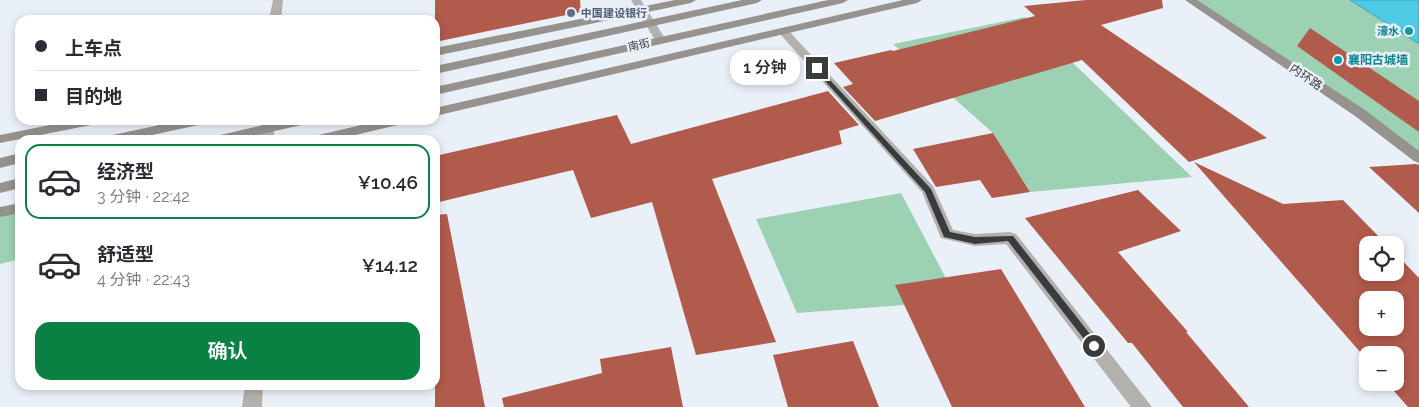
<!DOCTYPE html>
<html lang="zh">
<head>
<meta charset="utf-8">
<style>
  body { margin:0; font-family:Raleway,"Noto Sans SC",sans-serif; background:#f2f2f3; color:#2b2b33; height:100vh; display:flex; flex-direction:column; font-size:19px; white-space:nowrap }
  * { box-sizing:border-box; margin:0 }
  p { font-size:16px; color:#7c7c81 }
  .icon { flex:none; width:28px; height:28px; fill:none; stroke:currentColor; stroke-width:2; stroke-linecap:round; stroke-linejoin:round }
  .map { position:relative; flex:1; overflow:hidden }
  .panel { position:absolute; left:15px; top:135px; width:425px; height:255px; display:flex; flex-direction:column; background:#fff; border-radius:15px; box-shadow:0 2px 8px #0003 }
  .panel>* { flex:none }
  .top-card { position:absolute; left:15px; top:15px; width:425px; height:110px; border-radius:15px; box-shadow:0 2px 8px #0003; display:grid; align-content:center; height:110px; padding:0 20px; background:#fff }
  .tools { position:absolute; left:1359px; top:236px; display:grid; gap:10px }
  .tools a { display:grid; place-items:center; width:45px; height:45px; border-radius:10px; background:#fff; box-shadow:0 2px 8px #0003; font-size:25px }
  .end { position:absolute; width:22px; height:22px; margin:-11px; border:6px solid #393b3e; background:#fff; box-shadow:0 0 0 2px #fff }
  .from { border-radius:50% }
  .bubble { position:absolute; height:35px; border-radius:15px; background:#fff; box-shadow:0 2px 8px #0003; font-size:16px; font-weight:600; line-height:35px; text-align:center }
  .top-card b { display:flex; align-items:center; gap:18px; height:48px; font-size:19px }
  .top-card b+b { border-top:1px solid #e1e1e2 }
  .top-card i { width:12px; height:12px; background:#2b2b33 }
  ul { padding:9px 0 0; list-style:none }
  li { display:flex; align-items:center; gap:15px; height:75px; margin:0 10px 8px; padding:0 10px; border:2px solid transparent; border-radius:15px }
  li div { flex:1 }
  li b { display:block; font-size:19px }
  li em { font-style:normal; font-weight:600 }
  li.active { border-color:#0b8043 }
  li>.icon { width:45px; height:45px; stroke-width:1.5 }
  .button { display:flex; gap:10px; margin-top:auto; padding:10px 20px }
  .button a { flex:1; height:58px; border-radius:15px; background:#0b8043; color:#fff; font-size:20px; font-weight:600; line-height:58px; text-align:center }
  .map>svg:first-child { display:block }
</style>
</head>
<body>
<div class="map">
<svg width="1419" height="407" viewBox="0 0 1419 407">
  <rect width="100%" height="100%" fill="#eaf0f8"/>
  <!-- green -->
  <path fill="#9cd1b4" d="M1190,0H1350L1419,44V158Z
    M1025,17L1192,177L1030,192L993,133L893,44Z
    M901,193L958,301L797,313L756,219Z
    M20,207V259L0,264V212Z"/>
  <!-- water -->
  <path fill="#4dcbe5" stroke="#47a0b3" d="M1350,0H1419V44Z"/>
  <!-- building -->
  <path fill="#b15b4c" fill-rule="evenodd" d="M435,0H580L581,12L435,42Z
    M1086,0H1162L1163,8L1101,25L1267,138L1189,162L1082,60L875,121L843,87L853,84L834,63L891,50L893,51L1035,16L1024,6Z
    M1310,28L1419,101V132L1297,46Z
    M828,91L859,125L839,131L842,144L712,179L776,342L696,355L652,202L591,218L573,170L435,203V156L617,115L631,144Z
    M993,133L1030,192L992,198L980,180L936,187L913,149Z
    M1194,162L1283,204L1343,200L1387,245H1368V272H1395V253L1419,278V407H1408L1386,382H1395V355H1368V361ZM1368,300H1395V328H1368Z
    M1416,164L1419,165V213L1369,167Z
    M1138,190L1181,231L1118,252L1188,332H1186L1249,407H1183L1132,343H1128L1025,218Z
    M447,214L485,407H435V215Z
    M1001,269L1085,407H952L895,285Z
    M853,341L879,407H788L773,355Z
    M671,347L683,407H504L502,398L602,373L600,359Z"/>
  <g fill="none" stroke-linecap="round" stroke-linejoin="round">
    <!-- street -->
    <path fill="#b3b1ad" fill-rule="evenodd" d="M273,0H283L281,20H269Z
      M631,0H641L666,40L664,42H656Z
      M783,28L787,29L933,186L953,230L975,234L1010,232L1016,234L1152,407H1131L1006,244L975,246L941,238L922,192L779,33L777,31L779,29Z
      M260,120H274V140H260Z
      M245,385H263L262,407H242Z"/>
    <!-- secondary -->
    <path fill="#96928d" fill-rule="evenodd" d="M675,0H696L691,3L435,56V48Z
      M742,0H762L757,3L435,74V66Z
      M828,0H848L843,3L435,95V87Z
      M903,0H922L917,3L435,116V108Z
      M1185,0H1197L1365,110L1419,151V163L1414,161L1355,116Z
      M75,120H103L96,124L0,143V135Z
      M183,120H210L203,124L129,140H101L103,137L108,136Z
      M286,120H312L310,123L235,140H209L211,137L216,136Z
      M383,120H408L406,123L334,140H308L310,137Z
      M20,153V163L0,168V158Z
      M20,178V188L0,193V183Z
      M20,203V213L0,217V207Z"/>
  </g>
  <!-- route -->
  <path fill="#393b3e" d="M817,66L931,189L950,232L975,237L1013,236L1097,343V348H1091L1008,241L975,244L944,237L925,192L815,70L814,68Z"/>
  <!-- markers -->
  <circle fill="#5c6f8a" stroke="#eaf0f8" stroke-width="2" cx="571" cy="13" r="5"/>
  <g fill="#0f9aa8" stroke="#eaf0f8" stroke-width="2">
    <circle cx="1409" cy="31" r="5"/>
    <circle cx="1338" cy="60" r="5"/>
  </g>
  <g text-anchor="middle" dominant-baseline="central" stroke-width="5" stroke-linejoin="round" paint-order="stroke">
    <!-- far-service labels -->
    <g font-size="11" font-weight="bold" fill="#4e5e75" stroke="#eaf0f8" text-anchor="start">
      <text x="581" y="13">中国建设银行</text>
    </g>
    <!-- far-culture labels -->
    <g font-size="11" font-weight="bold" fill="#0d838f" stroke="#eaf0f8" text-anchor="end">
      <text x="1399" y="31">濠水</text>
    </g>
    <!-- far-street labels -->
    <g font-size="11" fill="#393b3e" stroke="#eaf0f8">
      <text transform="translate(639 45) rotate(-13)">南街</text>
    </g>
    <!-- culture labels -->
    <g font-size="12" font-weight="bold" fill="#0d838f" stroke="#eaf0f8" text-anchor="start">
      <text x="1348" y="60">襄阳古城墙</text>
    </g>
    <!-- street labels -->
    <g font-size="12" fill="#393b3e" stroke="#eaf0f8">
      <text transform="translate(1306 77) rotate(34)">内环路</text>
    </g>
  </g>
</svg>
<div class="tools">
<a><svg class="icon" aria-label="locate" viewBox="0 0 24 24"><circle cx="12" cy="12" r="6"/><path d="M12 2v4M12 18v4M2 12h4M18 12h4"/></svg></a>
<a>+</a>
<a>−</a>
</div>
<i class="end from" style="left:1094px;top:346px"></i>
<i class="end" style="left:817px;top:68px"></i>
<div class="bubble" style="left:730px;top:50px;width:70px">1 分钟</div>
<div class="top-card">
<b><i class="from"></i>上车点</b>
<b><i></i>目的地</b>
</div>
<section class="panel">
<ul>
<li class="active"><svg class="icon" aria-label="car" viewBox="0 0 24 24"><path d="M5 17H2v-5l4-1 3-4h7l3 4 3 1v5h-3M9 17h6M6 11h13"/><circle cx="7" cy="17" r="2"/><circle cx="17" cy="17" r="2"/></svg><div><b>经济型</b><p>3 分钟 · 22:42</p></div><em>¥10.46</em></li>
<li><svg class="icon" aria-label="car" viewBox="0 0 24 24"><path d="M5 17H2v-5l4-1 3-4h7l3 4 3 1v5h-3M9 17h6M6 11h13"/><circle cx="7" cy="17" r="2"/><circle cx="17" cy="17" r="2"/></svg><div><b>舒适型</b><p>4 分钟 · 22:43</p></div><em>¥14.12</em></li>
</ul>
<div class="button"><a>确认</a></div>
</section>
</div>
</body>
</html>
